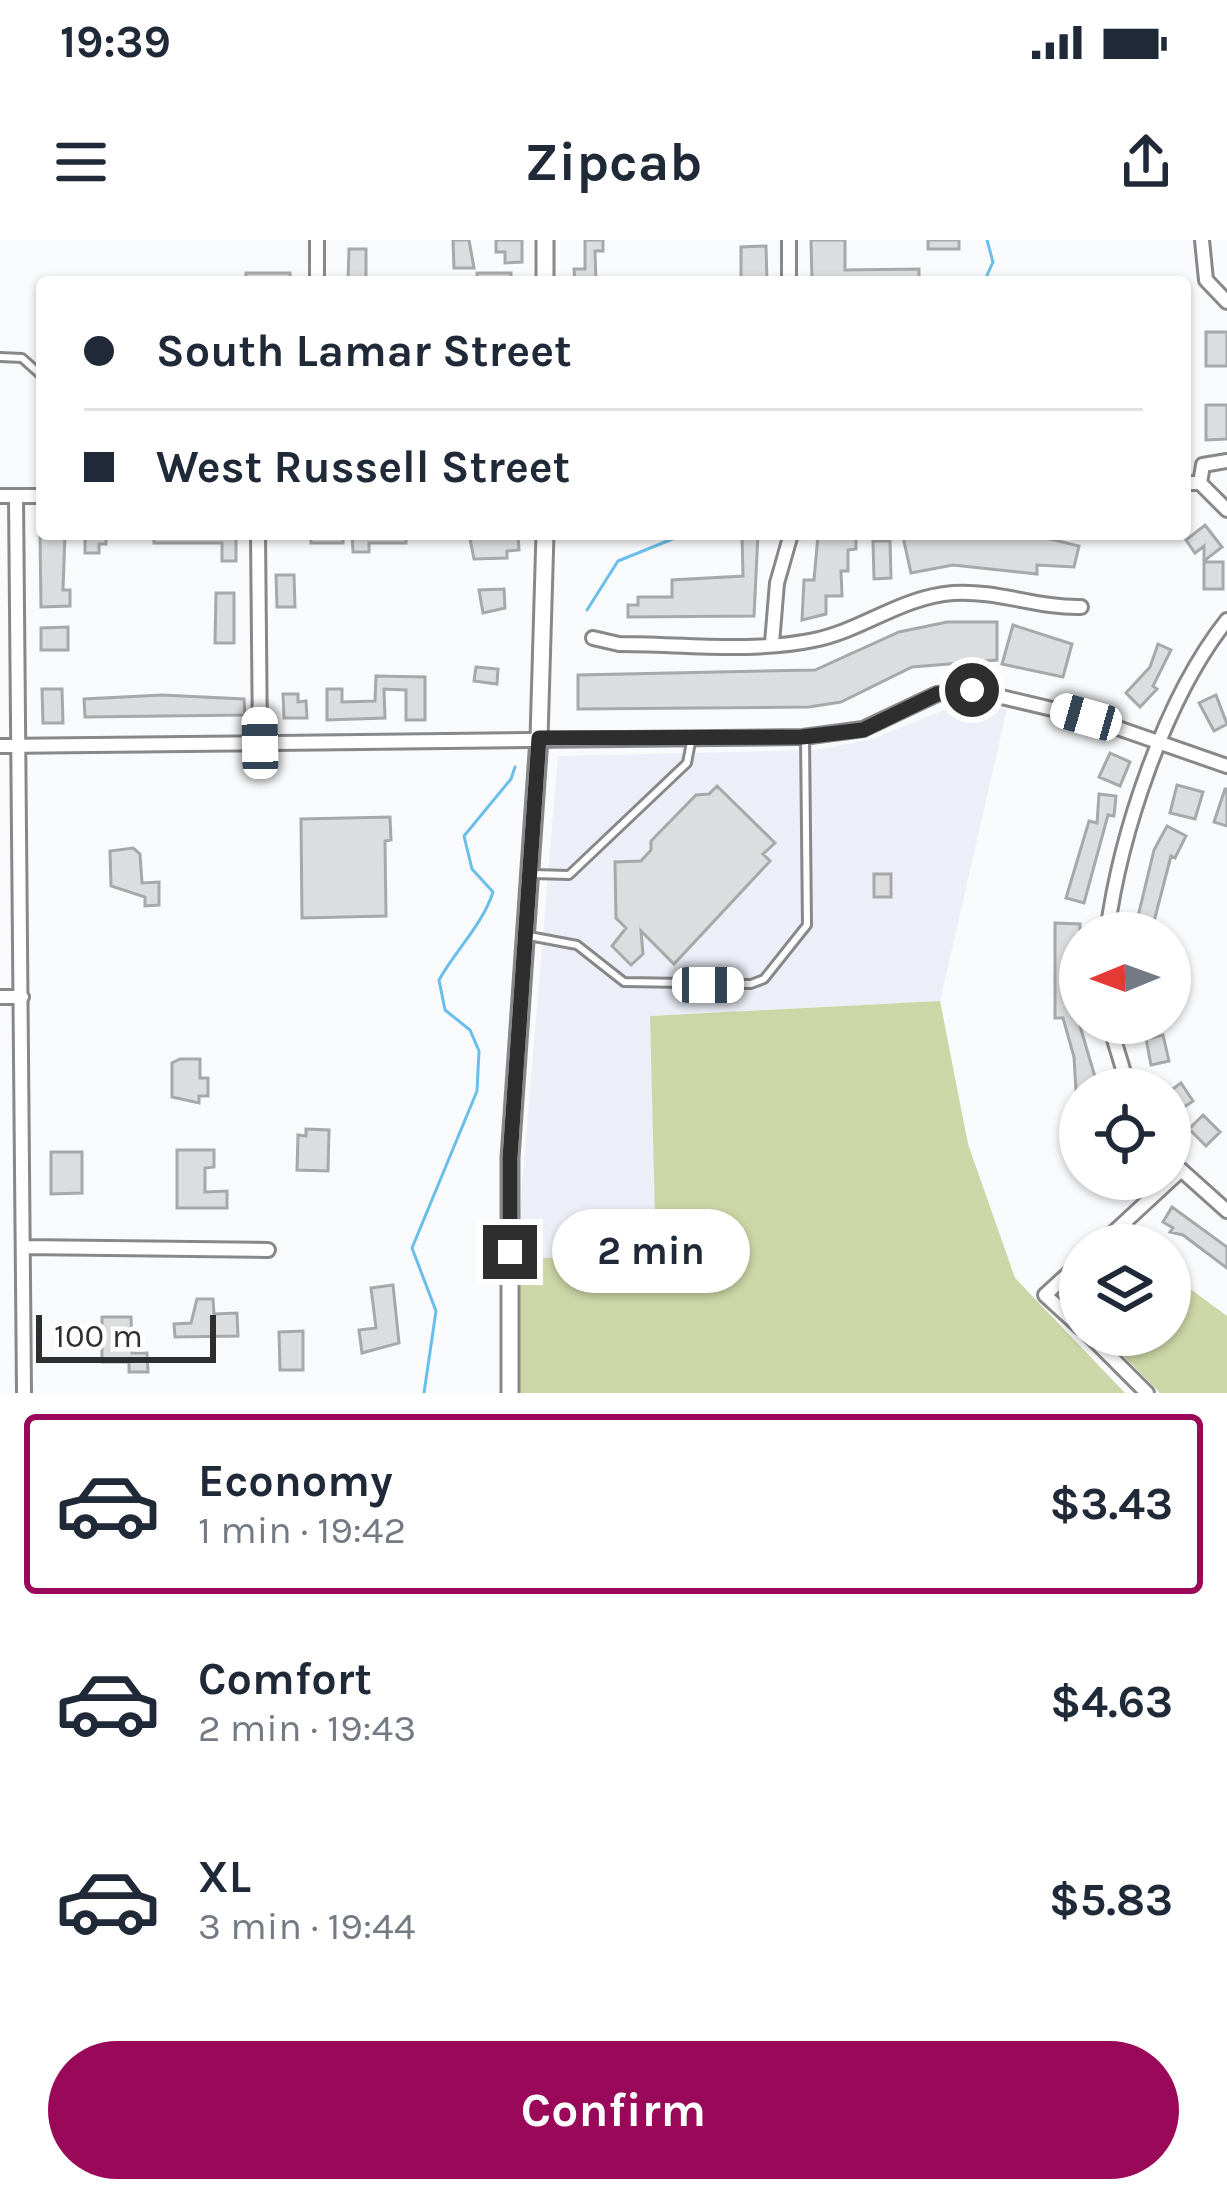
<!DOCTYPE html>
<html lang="en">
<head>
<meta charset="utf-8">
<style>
  body { margin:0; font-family:Karla,sans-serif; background:#f6f6f7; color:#1f2937; height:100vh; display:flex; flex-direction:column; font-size:45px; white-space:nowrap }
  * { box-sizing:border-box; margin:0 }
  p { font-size:39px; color:#747a83 }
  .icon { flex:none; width:66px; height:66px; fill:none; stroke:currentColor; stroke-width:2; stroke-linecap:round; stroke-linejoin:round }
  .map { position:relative; height:1153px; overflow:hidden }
  .panel { display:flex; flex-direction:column; background:#fff; flex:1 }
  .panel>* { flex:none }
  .hud { position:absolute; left:36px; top:36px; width:1155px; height:264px; border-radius:12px; box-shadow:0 3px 9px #0004; display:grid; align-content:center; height:264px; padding:0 48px; background:#fff }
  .needle { width:78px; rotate:269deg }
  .controls { position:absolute; left:1059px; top:672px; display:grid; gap:24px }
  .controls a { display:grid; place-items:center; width:132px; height:132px; border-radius:50%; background:#fff; box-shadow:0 3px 9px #0004; font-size:60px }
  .scale { position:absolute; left:36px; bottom:30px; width:180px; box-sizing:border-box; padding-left:12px; border:6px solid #2e2e2e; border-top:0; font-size:33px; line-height:42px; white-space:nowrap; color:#2e2e2e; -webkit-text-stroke:9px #fff; paint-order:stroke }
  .end { position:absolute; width:54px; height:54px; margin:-27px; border:15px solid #2e2e2e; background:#fff; box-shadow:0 0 0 6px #fff }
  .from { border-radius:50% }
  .bubble { position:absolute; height:84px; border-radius:42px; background:#fff; box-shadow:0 3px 9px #0004; font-size:39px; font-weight:700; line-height:84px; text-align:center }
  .car { position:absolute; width:36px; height:72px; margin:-36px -18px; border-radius:15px; box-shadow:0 0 9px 3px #0007; background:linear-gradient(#fff 24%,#345 0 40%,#fff 0 76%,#345 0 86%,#fff 0) }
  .hud b { display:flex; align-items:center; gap:42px; height:114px; font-size:45px }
  .hud b+b { border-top:3px solid #e0e1e3 }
  .hud i { width:30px; height:30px; background:#1f2937 }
  ul { padding:21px 0 0; list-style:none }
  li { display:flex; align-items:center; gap:36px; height:180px; margin:0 24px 18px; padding:0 24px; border:6px solid transparent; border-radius:12px }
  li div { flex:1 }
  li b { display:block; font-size:45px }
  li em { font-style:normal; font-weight:700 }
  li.on { border-color:#9a0859 }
  li>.icon { width:108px; height:108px; stroke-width:1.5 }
  .primary-button { display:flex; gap:24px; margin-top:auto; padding:24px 48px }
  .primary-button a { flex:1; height:138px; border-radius:72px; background:#9a0859; color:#fff; font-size:48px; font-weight:700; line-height:138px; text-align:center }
  .status { display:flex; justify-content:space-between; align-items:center; height:84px; padding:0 60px; background:#fff; direction:ltr }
  .status svg { height:33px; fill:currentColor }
  header { display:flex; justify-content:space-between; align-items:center; height:156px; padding:0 48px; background:#fff; font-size:54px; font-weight:700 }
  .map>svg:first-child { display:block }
</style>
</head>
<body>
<div class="status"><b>19:39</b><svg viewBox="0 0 49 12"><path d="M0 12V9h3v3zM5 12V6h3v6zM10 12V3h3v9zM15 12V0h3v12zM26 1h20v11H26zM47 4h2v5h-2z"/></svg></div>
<header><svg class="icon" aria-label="menu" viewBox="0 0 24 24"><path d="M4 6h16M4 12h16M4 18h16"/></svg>Zipcab<svg class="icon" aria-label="share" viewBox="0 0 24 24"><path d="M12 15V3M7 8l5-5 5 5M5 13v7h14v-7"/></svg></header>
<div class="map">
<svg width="1227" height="1153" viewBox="0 0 1227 1153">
  <rect width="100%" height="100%" fill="#f9fafb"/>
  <!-- built -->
  <path fill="#eceff8" d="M967,461L1007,469L940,761L650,776L657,1018H516L558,516L815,510L869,500Z"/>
  <!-- green -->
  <path fill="#cdd6a6" d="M940,761L968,904L1015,1038L1125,1153H518L516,1018L656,1017L650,776Z
    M1170,1034L1227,1076V1153H1160L1103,1095H1170Z"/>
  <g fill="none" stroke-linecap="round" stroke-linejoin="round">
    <!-- stream -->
    <path stroke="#6abfea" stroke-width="3" d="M984,42L993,22L987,0
      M587,370L618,321L685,294
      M424,1153L436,1071L412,1008L477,851L479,811L470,790L445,770L439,740C455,711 483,684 493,652L472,629L464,596L511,539L515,527"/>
  </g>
  <!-- building -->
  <path fill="#dcddde" stroke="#a7a8a9" stroke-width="3" d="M453,0H469L474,28H454Z
    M496,0H522V22L505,23V12H496Z
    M585,0H603V11H595L596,42H575L574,29H585Z
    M811,0H845V30L919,29V42H812Z
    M928,0H959V9H928Z
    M766,6L767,42H741V7Z
    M349,9H366V42H348Z
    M246,33H290V42H246Z
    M477,33H511V42H477Z
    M1206,92H1227V126H1206Z
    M1206,165H1227V199L1206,200Z
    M1205,285L1222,307L1204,321V306L1195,313L1186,300Z
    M40,294H65L63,350H70V366L41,367Z
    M85,294H106V304H99V313H85Z
    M154,294H236V321H222V303H154Z
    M311,294H343V303H311Z
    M352,294H406V303H369V312H353Z
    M469,294H518L519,310L507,311V318L474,319Z
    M742,294H758L754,376L628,377V365H638V357H672V340L743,336Z
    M918,294H1030L1079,306L1074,327L1037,325V334L953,325L911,333L903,297Z
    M818,295H856V309L848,310V331H841L842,356H826V374L802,380L804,340H814Z
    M873,301H890L891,338L874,339Z
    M1204,322H1223V349H1204Z
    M276,335H294L295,367H277Z
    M504,349L505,368L483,373L479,350Z
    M216,353H234V403H215Z
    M947,382H997V420L912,427L841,462L809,467L578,469V435L815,430L899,392Z
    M1013,385L1072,404L1063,437L1002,424Z
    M68,387V410H41V388Z
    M1158,404L1171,410L1153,446L1157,449L1140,467L1126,453L1150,427Z
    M476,427L498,429L497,444L474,441Z
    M376,436L425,437V480H406V450L384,449L385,478L327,480V449H342V462L375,461Z
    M42,449H62L63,483H43Z
    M283,454H298V462L306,461L307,478H284Z
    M162,455L244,459L245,475L85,477L84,459Z
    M1216,455L1227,484L1214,491L1199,463Z
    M1110,513L1130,522L1120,546L1099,537Z
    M1177,545L1203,552L1195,579L1170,573Z
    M717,546L775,603L763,614L770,621L674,724L641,691L643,714L631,725L612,706L626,688L616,678L615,622L641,621L651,610V601L696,555L709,554Z
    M1225,549H1227V586L1214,582Z
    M1099,554L1116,556L1114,576L1108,575L1084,663L1066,658L1089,581L1097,583Z
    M390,577L391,600L385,601L386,676L302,678L301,579Z
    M1167,586L1186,596L1175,618L1171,616L1151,693H1134L1154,610Z
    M133,608L140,614L142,643L159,642V665L145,666V657L111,646L110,611Z
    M874,634H891V657H874Z
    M1055,683L1080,684V786L1098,847L1076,851L1074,817L1063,778H1055Z
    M1163,795L1169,821L1151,825L1146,799Z
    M180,819H200V838H208V856H199V863L172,857V823Z
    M1181,843L1193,861L1177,872L1170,851Z
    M1203,875L1220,892L1206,906L1189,889Z
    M306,889L329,890L328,931L297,930L298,895L306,896Z
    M177,910H214V927L205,928V952L227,951V968H177Z
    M51,912H82V953L51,954Z
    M1172,967L1227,1007V1028L1183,995L1170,992L1173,988L1163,982Z
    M393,1045L399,1103L362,1113L359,1090L376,1088L371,1048Z
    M197,1059H213L214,1074L237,1073L238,1096L175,1097L174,1084L191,1083Z
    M102,1077H131L132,1113H147L148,1132H129V1122H102Z
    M303,1091V1130H280L279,1092Z"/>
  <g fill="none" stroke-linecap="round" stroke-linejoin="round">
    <defs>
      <path id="service" d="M0,117L22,118L42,136
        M533,634L569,635L687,523L691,502
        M529,696L577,705L624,742L751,744L764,739L807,685L805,497"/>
      <path id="minor" d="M317,0V42
        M789,0V42
        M1202,0L1206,40L1227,62
        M1185,243H1200L1227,270
        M1200,243L1203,225L1227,221
        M0,256H42
        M16,256L24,1153
        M258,294L260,504
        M593,398L619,404C681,404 753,413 814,400C863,390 901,357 953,353C997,350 1037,368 1081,367
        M772,403L777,343L791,294
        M0,506L803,497L863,489L937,454L972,450L1086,477L1227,526
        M1107,693C1120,594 1165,458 1227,380
        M0,757H22
        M1109,783L1129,849
        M1170,920L1227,971
        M1100,1005L1179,932
        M23,1007L268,1010
        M1080,1023L1045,1055L1080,1087
        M1089,1095L1147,1153"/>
      <path id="tertiary" d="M545,0V42
        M510,1153V918L539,498L545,294"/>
    </defs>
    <!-- service casing -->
    <use href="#service" stroke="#88888a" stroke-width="12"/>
    <!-- minor casing -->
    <use href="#minor" stroke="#88888a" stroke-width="18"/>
    <!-- tertiary casing -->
    <use href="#tertiary" stroke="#88888a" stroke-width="21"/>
    <!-- service -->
    <use href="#service" stroke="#fff" stroke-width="6"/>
    <!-- minor -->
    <use href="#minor" stroke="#fff" stroke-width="12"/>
    <!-- tertiary -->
    <use href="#tertiary" stroke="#fff" stroke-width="15"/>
  </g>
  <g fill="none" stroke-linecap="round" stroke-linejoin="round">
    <!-- route -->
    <path stroke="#2e2e2e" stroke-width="15" d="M510,1012V918L539,498L802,497L863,490L937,454L972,450"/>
  </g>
</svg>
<div class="controls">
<a><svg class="needle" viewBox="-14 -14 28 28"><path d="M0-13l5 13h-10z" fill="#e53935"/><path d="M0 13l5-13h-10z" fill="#747a83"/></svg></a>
<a><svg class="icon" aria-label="locate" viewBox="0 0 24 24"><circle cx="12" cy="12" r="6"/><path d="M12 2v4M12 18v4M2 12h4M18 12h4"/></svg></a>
<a><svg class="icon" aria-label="layers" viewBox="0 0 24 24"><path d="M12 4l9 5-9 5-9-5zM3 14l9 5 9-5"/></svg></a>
</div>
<div class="scale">100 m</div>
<i class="end from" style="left:972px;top:450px"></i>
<i class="end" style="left:510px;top:1012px"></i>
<div class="bubble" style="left:552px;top:969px;width:198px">2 min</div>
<i class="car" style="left:1086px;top:477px;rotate:286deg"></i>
<i class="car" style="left:260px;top:503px;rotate:359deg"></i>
<i class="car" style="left:708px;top:745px;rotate:90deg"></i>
<div class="hud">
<b><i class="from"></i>South Lamar Street</b>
<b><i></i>West Russell Street</b>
</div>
</div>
<section class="panel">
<ul>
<li class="on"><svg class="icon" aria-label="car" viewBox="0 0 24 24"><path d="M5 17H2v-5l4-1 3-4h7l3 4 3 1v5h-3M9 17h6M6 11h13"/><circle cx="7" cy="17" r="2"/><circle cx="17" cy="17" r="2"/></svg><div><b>Economy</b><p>1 min · 19:42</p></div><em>$3.43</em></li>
<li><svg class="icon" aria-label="car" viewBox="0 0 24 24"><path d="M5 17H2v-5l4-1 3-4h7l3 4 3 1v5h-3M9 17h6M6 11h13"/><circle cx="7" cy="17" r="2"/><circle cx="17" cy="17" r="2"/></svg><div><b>Comfort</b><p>2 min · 19:43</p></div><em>$4.63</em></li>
<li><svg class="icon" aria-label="car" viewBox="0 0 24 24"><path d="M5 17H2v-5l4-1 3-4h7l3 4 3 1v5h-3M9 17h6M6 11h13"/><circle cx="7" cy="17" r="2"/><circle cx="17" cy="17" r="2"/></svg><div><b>XL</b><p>3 min · 19:44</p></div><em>$5.83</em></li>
</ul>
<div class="primary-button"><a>Confirm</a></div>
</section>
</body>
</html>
